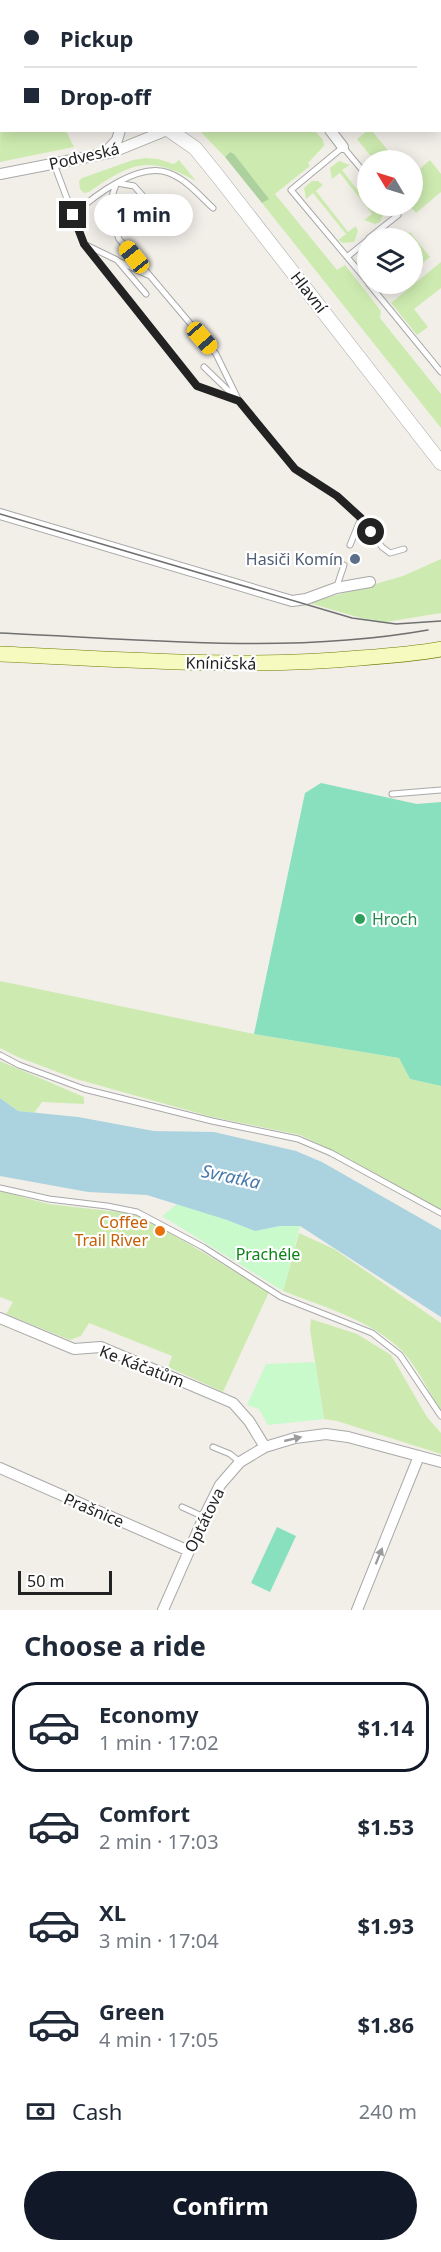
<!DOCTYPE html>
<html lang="en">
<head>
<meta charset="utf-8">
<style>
  body { margin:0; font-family:"Noto Sans",sans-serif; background:#f6f6f7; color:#1f2937; height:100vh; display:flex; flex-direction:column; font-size:22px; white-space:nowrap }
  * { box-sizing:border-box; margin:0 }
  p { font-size:20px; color:#747a83 }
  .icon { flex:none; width:33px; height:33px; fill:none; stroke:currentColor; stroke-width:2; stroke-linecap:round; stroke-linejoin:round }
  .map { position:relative; height:1610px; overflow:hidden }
  .details { display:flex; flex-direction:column; background:#fff; flex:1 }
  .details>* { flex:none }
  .top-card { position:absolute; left:0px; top:0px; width:441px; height:132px; box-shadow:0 3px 15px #0003; display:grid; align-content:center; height:132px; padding:0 24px; background:#fff }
  .needle { width:39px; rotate:308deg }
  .tools { position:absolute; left:357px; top:150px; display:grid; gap:12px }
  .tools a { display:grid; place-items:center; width:66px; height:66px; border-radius:50%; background:#fff; box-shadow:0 3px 15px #0003; font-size:30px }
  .scale { position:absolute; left:18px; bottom:15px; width:94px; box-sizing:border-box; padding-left:6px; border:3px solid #222; border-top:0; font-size:16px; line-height:21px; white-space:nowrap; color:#222; -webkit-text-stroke:4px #fff; paint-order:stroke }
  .end { position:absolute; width:27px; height:27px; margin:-14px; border:8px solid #222; background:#fff; box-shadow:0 0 0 3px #fff }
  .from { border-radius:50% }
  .bubble { position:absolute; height:42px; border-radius:21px; background:#fff; box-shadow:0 3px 15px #0003; font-size:20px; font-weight:700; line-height:42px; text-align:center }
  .car { position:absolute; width:18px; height:36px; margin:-18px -9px; border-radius:8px; box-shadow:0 0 4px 2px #0007; background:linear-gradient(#f5c518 24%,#345 0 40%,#f5c518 0 76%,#345 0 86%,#f5c518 0) }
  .top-card b { display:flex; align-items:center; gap:21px; height:57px; font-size:22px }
  .top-card b+b { border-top:2px solid #e0e1e3 }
  .top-card i { width:15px; height:15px; background:#1f2937 }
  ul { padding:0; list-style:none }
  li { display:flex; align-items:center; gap:18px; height:90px; margin:0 12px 9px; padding:0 12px; border:3px solid transparent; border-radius:24px }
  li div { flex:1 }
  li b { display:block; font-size:22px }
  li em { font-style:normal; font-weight:700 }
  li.on { border-color:#111827 }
  li>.icon { width:54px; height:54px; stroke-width:1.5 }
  h2 { padding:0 24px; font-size:27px; line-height:72px }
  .pay { display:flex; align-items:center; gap:15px; height:66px; padding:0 24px; font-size:22px }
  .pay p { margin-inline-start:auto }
  .primary-button { display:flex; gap:12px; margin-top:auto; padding:12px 24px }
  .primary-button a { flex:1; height:69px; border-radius:36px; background:#111827; color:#fff; font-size:24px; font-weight:700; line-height:69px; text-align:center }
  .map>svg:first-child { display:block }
</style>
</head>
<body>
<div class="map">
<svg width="441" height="1610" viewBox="0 0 441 1610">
  <rect width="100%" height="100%" fill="#f2efe9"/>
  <!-- grass -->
  <path fill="#cdebb0" d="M1,34L2,130L66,131L74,147L0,162Z
    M200,131H315L323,140L324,146L308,163L310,166L275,194L337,270L345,265L381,311L380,318L441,394V428L262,203L268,198L234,155L230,152L225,157Z
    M367,131H372L396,160H374L357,139Z
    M145,158L158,159L174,164L179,160L196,181C149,155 132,162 89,192L84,193L80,189L79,181L82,178L133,160Z
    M430,160L441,174V192L416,213L410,206H412L413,175Z
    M339,161L350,165L342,170L367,202L368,206H370L375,212L383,206L385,211L380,222L375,224L364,220L372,214L340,173L332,179L330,168Z
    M312,181H318L323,185L316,191L348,232L356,226L358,231L354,242L343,243L338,240L346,234L313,193L306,199L304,188Z
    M410,232L430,257L413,271V262L420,255L413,246L412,238H403Z
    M441,262V288L414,309L428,327L417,335L391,303Z
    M441,559V613L386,622L361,618L309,603L403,576Z
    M0,981L254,1034L399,1058L410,1079L441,1086V1210L346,1157L300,1135L212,1117L76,1079L18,1057L0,1048Z
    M0,1061L84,1097V1104L42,1102L34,1113L18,1111L0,1098Z
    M0,1191L48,1204L135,1214L189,1244L269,1292L223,1392L168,1367L172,1356L89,1323L81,1336L70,1340L6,1314L13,1302L0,1297Z
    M299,1233L334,1249L441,1323V1411C431,1395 415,1364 403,1352C374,1321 321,1306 283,1291Z
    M311,1319L357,1334L391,1355L427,1417L441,1433V1454L337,1421L324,1419L310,1330Z"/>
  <!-- forest -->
  <path fill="#add19e" d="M230,152L234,154L269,199L262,203L225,157Z"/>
  <!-- park -->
  <path fill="#c8facc" d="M177,1204L227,1220L255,1231L280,1226H300L283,1291L162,1216Z
    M315,1362L324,1419L268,1425L259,1409L247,1405L266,1364Z"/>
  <!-- pitch -->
  <path fill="#88e0be" d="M321,783L417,804L441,802V1086L410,1079L399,1058L254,1034L305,793Z
    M277,1527L296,1536L270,1592L251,1583Z"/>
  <!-- water -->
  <path fill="#aad3df" d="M0,1098L18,1111L78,1117L154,1131L214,1132L296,1151L322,1162L441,1230V1317L300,1226H280L255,1231L227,1220L147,1195L88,1192L0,1176Z"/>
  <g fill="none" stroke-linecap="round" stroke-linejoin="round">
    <defs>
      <path id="service" d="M440,67L441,69
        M54,164L84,244L197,386L239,401L295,469L337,496L361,518L382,547L390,553L404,549
        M368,177L343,147L291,190L368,282
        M151,205L134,186L117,183C106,206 111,217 119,239L216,354L239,401
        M73,215C94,196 139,161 169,173C187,180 199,195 213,208
        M369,238L398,215L391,206
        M86,245L117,260L146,294
        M347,257L368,240
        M118,261L148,275
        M369,284L441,372
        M204,367L235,397
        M350,545L361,518
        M337,586L344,565
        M392,794L441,790
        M0,1055L19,1065L84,1089L212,1121L298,1139L331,1153L441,1213
        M0,1188L49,1199L107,1206L137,1212L203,1247L281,1297L372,1333L400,1355L441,1416
        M213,1447L230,1454L240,1462
        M182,1507L204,1517"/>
      <path id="minor" d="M241,0L242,2
        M440,32H441
        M330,130L343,147
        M106,152L117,140L120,130
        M0,174L113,152L167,130
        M0,514L292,601L306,599L336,588L370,582
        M0,1318L74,1349L101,1347L233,1403L249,1421L265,1447
        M0,1468L189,1551
        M163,1610L204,1517L220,1485L240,1462L265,1447L295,1438L326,1434L348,1437L441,1462
        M357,1610L419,1456"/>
      <path id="tertiary" d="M25,0L26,2
        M169,130L195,148L217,175L441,463"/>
      <path id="secondary" d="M0,654C120,659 240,669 360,658C387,656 414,654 441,649"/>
    </defs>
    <!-- service casing -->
    <use href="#service" stroke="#a9a9a9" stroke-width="7"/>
    <!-- minor casing -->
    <use href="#minor" stroke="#a9a9a9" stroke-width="12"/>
    <!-- tertiary casing -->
    <use href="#tertiary" stroke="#a9a9a9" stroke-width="15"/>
    <!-- secondary casing -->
    <use href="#secondary" stroke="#707d05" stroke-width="16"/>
    <!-- service -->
    <use href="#service" stroke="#fff" stroke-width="5"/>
    <!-- minor -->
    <use href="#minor" stroke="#fff" stroke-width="10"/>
    <!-- tertiary -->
    <use href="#tertiary" stroke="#fff" stroke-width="14"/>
    <!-- secondary -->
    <use href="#secondary" stroke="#f7fabf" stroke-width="15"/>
    <!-- tram -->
    <path stroke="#707070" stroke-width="1.5" d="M0,514L352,618L396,624L441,621
      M0,633C142,639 287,655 428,630"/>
  </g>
  <!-- one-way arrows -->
  <defs><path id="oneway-solid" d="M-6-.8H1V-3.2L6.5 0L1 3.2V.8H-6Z" transform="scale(1.5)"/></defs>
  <g fill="#9c9c9c">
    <use href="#oneway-solid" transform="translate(293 1439) rotate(-13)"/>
    <use href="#oneway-solid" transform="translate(379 1556) rotate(-68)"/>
  </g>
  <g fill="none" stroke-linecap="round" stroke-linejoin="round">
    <!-- route -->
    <path stroke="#222" stroke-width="8" d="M73,215L84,244L197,386L239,401L295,469L337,496L361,518L371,532"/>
  </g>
  <!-- markers -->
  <circle fill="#5c6f8a" stroke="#fff" stroke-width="2" cx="355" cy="559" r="6"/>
  <circle fill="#2e9e5b" stroke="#fff" stroke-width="2" cx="360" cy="919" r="6"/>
  <circle fill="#e8710a" stroke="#fff" stroke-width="2" cx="160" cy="1231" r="6"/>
  <g text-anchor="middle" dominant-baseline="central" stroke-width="4.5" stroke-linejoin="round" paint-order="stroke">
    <!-- street labels -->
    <g font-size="16" fill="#222" stroke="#fff">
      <text transform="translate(84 156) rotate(-13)">Podveská</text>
      <text transform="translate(309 292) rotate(52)">Hlavní</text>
      <text transform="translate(221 663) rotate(1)">Kníničská</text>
      <text transform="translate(142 1366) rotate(21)">Ke Káčatům</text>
      <text transform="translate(94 1510) rotate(23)">Prašnice</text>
      <text transform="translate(204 1520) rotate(-64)">Optátova</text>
    </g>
    <!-- service labels -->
    <g font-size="16" fill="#4e5e75" stroke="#fff" text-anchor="end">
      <text x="343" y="559">Hasiči Komín</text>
    </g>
    <!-- leisure labels -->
    <g font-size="16" fill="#27864d" stroke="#fff" text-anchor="start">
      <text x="372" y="919">Hroch</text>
    </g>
    <!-- food labels -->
    <g font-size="16" fill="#c56008" stroke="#fff" text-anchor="end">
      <text x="148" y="1222">Coffee<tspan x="148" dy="18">Trail River</tspan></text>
    </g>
    <!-- park labels -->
    <g font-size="16" fill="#0c8416" stroke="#fff">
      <text x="268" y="1254">Prachéle</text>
    </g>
    <!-- water labels -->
    <g font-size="18" font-style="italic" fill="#4a7aab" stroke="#fff">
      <text transform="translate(231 1176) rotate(12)">Svratka</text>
    </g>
  </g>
</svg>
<div class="tools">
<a><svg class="needle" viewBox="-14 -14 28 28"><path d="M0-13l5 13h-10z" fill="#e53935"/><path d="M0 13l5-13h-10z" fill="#747a83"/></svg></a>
<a><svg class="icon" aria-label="layers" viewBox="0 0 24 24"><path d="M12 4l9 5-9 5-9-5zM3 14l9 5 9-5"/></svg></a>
</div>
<div class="scale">50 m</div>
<i class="end from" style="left:371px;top:532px"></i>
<i class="end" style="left:73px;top:215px"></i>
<div class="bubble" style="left:94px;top:194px;width:99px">1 min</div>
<i class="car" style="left:134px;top:257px;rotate:321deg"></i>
<i class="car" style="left:202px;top:338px;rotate:139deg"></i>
<div class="top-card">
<b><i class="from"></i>Pickup</b>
<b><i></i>Drop-off</b>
</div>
</div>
<section class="details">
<h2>Choose a ride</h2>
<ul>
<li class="on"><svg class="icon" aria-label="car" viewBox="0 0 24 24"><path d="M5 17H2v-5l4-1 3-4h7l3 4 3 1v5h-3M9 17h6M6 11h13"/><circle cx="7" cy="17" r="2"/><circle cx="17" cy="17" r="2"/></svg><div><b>Economy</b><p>1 min · 17:02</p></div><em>$1.14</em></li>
<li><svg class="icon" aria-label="car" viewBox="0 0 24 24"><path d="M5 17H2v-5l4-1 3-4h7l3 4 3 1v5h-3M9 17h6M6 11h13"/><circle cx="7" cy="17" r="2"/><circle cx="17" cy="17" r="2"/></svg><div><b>Comfort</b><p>2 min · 17:03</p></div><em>$1.53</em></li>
<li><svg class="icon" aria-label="car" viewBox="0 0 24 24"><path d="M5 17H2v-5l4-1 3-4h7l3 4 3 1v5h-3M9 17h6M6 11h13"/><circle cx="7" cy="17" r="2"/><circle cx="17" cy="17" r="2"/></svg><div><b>XL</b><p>3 min · 17:04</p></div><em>$1.93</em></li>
<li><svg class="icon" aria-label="car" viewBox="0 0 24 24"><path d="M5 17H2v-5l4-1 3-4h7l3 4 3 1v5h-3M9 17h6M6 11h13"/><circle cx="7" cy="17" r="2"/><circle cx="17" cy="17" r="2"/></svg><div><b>Green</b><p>4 min · 17:05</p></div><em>$1.86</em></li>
</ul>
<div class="pay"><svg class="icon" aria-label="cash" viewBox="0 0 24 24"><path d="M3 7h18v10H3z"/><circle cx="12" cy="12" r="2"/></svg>Cash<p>240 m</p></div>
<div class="primary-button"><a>Confirm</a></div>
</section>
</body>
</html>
